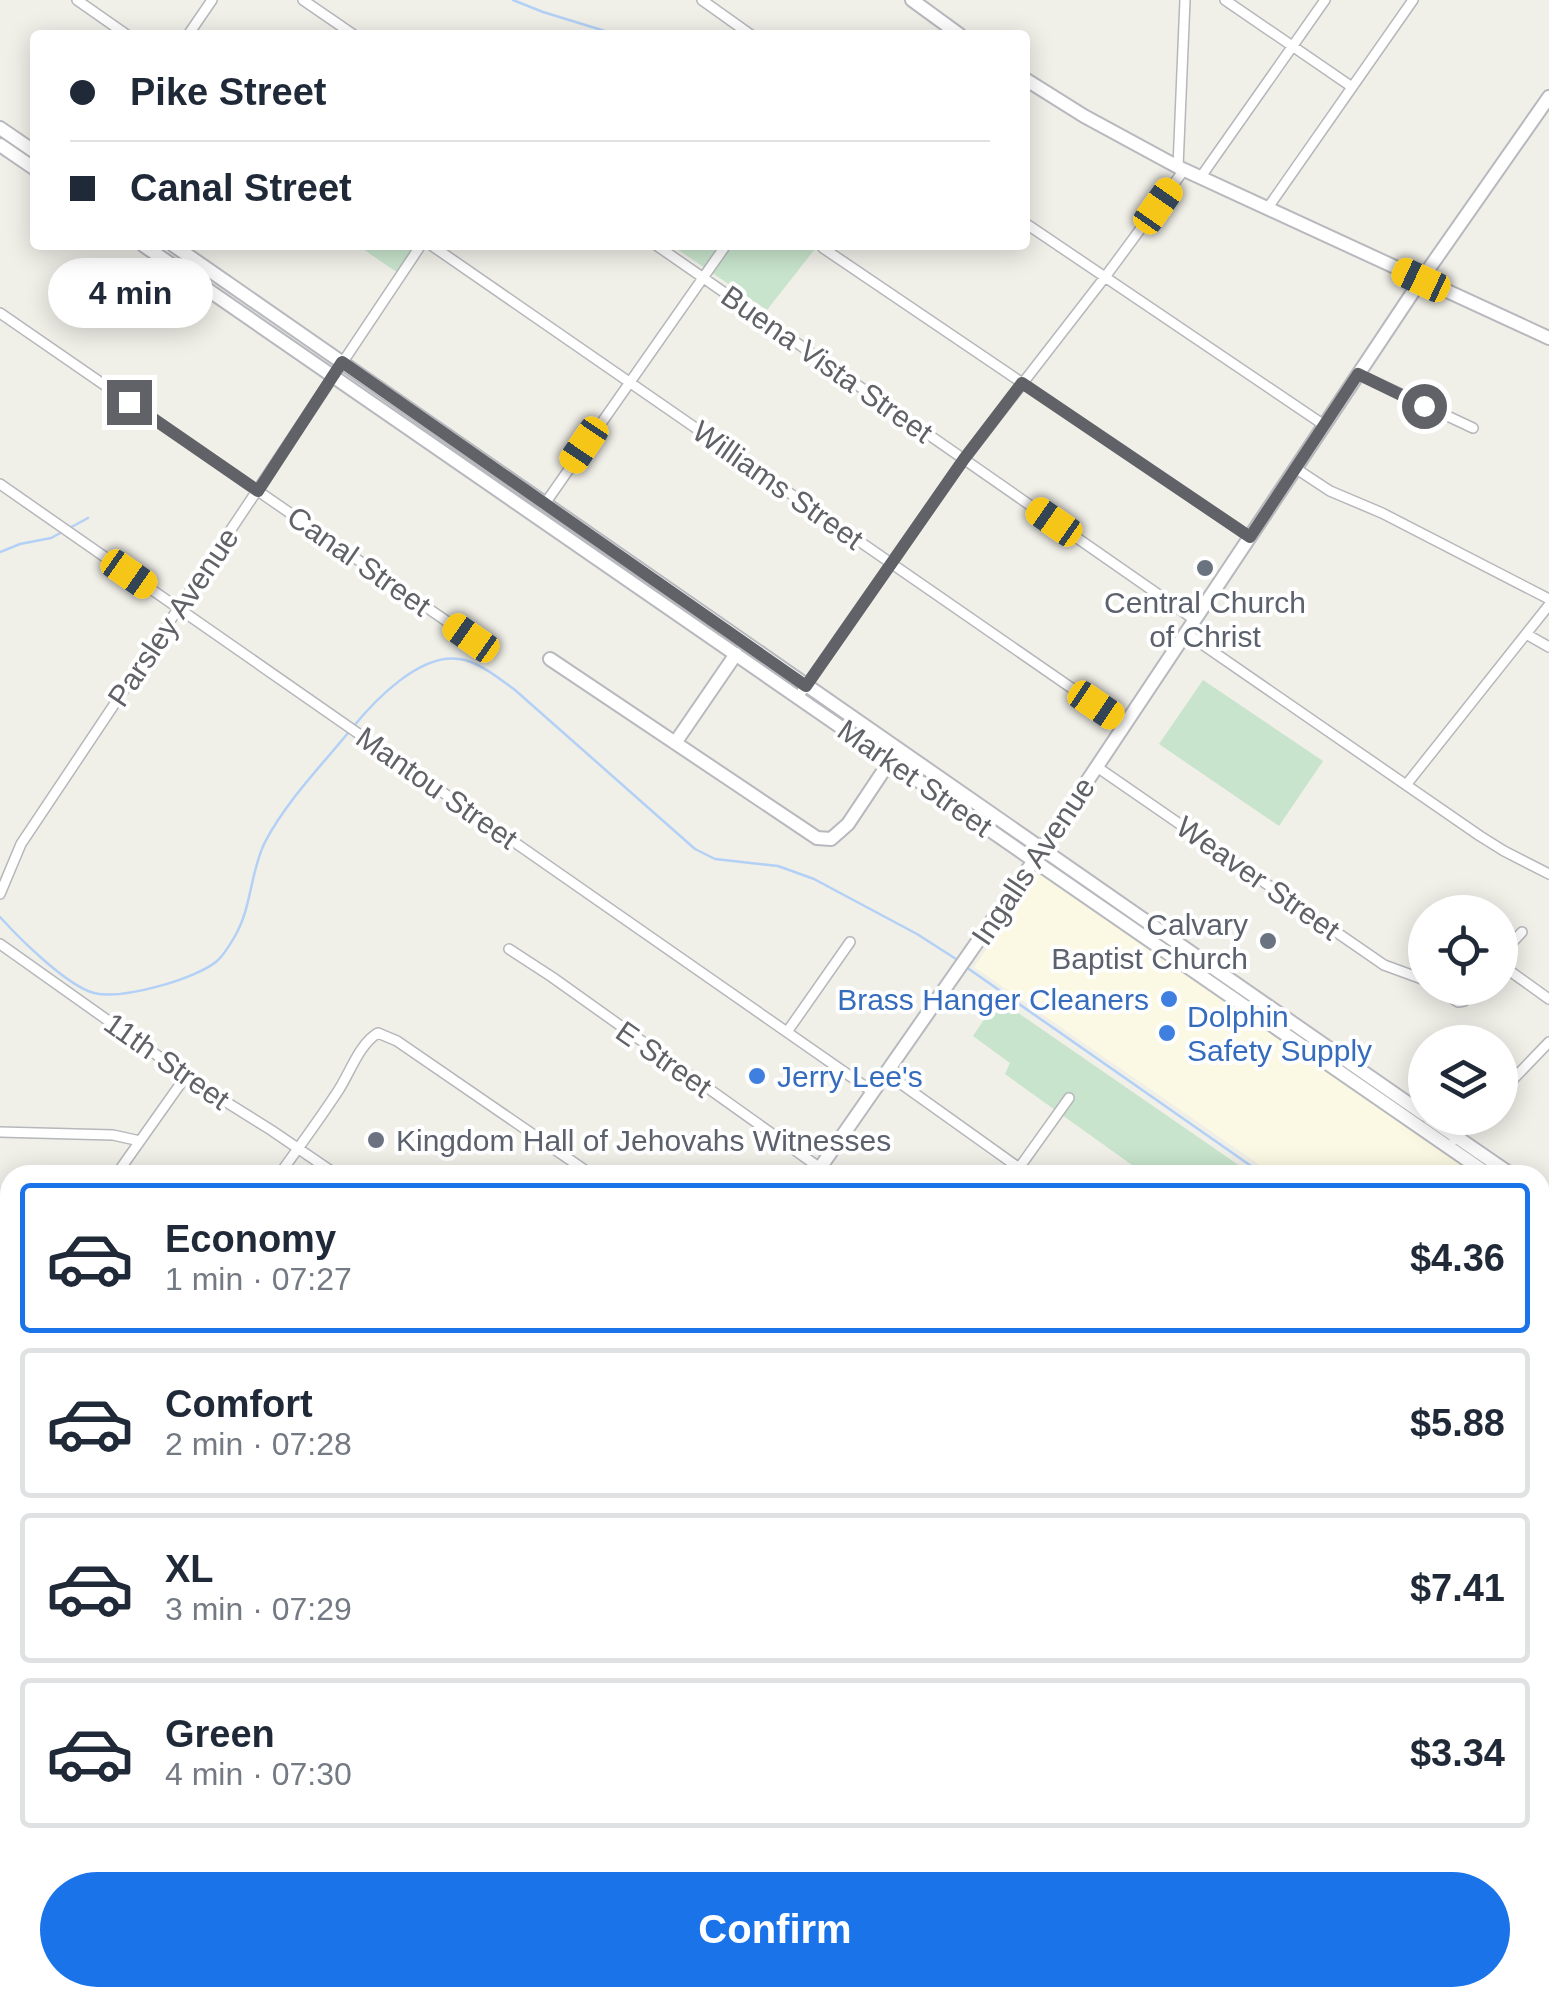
<!DOCTYPE html>
<html lang="en">
<head>
<meta charset="utf-8">
<style>
  body { margin:0; font-family:Arial,sans-serif; background:#f6f6f7; color:#1f2937; height:100vh; display:flex; flex-direction:column; font-size:38px; white-space:nowrap }
  * { box-sizing:border-box; margin:0 }
  p { font-size:32px; color:#747a83 }
  .icon { flex:none; width:55px; height:55px; fill:none; stroke:currentColor; stroke-width:2; stroke-linecap:round; stroke-linejoin:round }
  .map { position:relative; flex:1; overflow:hidden }
  .panel { position:absolute; left:0px; top:1165px; width:1550px; height:842px; display:flex; flex-direction:column; background:#fff; border-radius:30px 30px 0 0; box-shadow:0 5px 25px #0003 }
  .panel>* { flex:none }
  .banner { position:absolute; left:30px; top:30px; width:1000px; height:220px; border-radius:10px; box-shadow:0 5px 25px #0003; display:grid; align-content:center; height:220px; padding:0 40px; background:#fff }
  .fabs { position:absolute; left:1408px; top:895px; display:grid; gap:20px }
  .fabs a { display:grid; place-items:center; width:110px; height:110px; border-radius:50%; background:#fff; box-shadow:0 5px 25px #0003; font-size:50px }
  .end { position:absolute; width:45px; height:45px; margin:-22px; border:12px solid #606267; background:#fff; box-shadow:0 0 0 5px #fff }
  .from { border-radius:50% }
  .bubble { position:absolute; height:70px; border-radius:35px; background:#fff; box-shadow:0 5px 25px #0003; font-size:32px; font-weight:700; line-height:70px; text-align:center }
  .car { position:absolute; width:30px; height:60px; margin:-30px -15px; border-radius:12px; box-shadow:0 0 8px 2px #0007; background:linear-gradient(#f5c518 24%,#345 0 40%,#f5c518 0 76%,#345 0 86%,#f5c518 0) }
  .banner b { display:flex; align-items:center; gap:35px; height:95px; font-size:38px }
  .banner b+b { border-top:2px solid #e0e1e3 }
  .banner i { width:25px; height:25px; background:#1f2937 }
  ul { padding:18px 0 0; list-style:none }
  li { display:flex; align-items:center; gap:30px; height:150px; margin:0 20px 15px; padding:0 20px; border:5px solid #e0e1e3; border-radius:10px }
  li div { flex:1 }
  li b { display:block; font-size:38px }
  li em { font-style:normal; font-weight:700 }
  li.active { border-color:#1a73e8 }
  li>.icon { width:90px; height:90px; stroke-width:1.5 }
  .action { display:flex; gap:20px; margin-top:auto; padding:20px 40px }
  .action a { flex:1; height:115px; border-radius:60px; background:#1a73e8; color:#fff; font-size:40px; font-weight:700; line-height:115px; text-align:center }
  .map>svg:first-child { display:block }
</style>
</head>
<body>
<div class="map">
<svg width="1549" height="2007" viewBox="0 0 1549 2007">
  <rect width="100%" height="100%" fill="#f0efe8"/>
  <!-- commercial -->
  <path fill="#fbf8e3" d="M1040,872L1479,1175H1274L974,967Z"/>
  <!-- education -->
  <path fill="#dfded7" d="M1540,1373L1549,1379V1998L1543,2007H1322L1308,1998H1540Z"/>
  <!-- green -->
  <path fill="#c8e4cc" d="M357,245H417L398,273Z
    M671,245H818L767,310Z
    M1203,680L1323,761L1279,826L1159,744Z
    M998,999L1253,1175H1146L1005,1074L1010,1063L973,1036Z
    M1540,1594L1549,1601V1727L1540,1721Z
    M0,1887L10,1894V1998H154L167,2007H0Z"/>
  <g fill="none" stroke-linecap="round" stroke-linejoin="round">
    <!-- stream -->
    <path stroke="#b3d0f6" stroke-width="2.5" d="M513,0L543,12L618,35
      M0,552L20,544L51,538L88,518
      M353,727C375,700 420,653 459,659C478,661 500,679 515,690L695,849L715,859L778,866L814,879L917,934L956,959
      M0,917C19,938 67,986 94,993C122,1000 196,979 217,961C224,955 231,943 235,936C252,907 250,872 265,842C286,802 320,767 348,733
      M966,967L1264,1175
      M1540,1367L1549,1373
      M0,1984L10,1987"/>
    <defs>
      <path id="street" d="M77,0L127,35
        M303,0L354,35
        M702,0L751,35
        M1225,0L1352,87
        M188,35L212,0
        M1178,167L1185,0
        M1200,178L1325,0
        M1267,209L1413,0
        M1025,223L1324,425
        M431,245L1125,725
        M656,245L1195,620
        M823,248L1250,537
        M0,313L471,638
        M1358,374L1473,428
        M1295,468L1330,491L1382,513L1549,599
        M0,484L873,1092
        M544,505L726,245
        M1186,633L1480,836L1504,851L1549,874
        M1526,634L1549,647
        M798,697L964,459L1105,277L1184,170
        M1097,767L1384,965L1425,980
        M1406,785L1549,605
        M0,894L21,844L421,245
        M0,944L199,1085L271,1130L337,1175
        M509,949L552,977L820,1168
        M1500,956L1522,932
        M1500,964L1549,999
        M1437,988L1458,1002L1464,1001L1475,988
        M787,1032L850,942
        M886,1073L1029,1175
        M1500,1093L1549,1042
        M0,1132L113,1135L140,1141
        M1454,1140L1477,1118
        M116,1175L186,1076
        M279,1175C299,1147 319,1120 338,1091C350,1073 359,1044 378,1033L397,1041L592,1175
        M1014,1175L1069,1098
        M1540,1246L1549,1236
        M0,1341L10,1327
        M0,1355L10,1361
        M0,1525L10,1532
        M0,1573L10,1559
        M298,1998L312,2007
        M320,1998L334,2007
        M930,1998L944,2007
        M1294,1998L1308,2007
        M1113,2007L1120,1998
        M1259,2007L1265,1998"/>
      <path id="secondary" d="M912,0L960,35
        M1025,79L1084,116L1178,167L1549,338
        M0,128L35,152
        M0,145L35,169
        M143,245L1489,1175
        M173,245L1425,1115
        M550,659L817,838L831,839L848,824L890,761
        M675,743L736,654
        M1429,1118L1512,1175
        M815,1175L1042,849L1421,280L1549,97
        M1540,1195L1549,1201
        M1540,1210L1549,1216
        M0,1778L10,1785
        M674,1998L687,2007
        M232,2007L239,1998"/>
    </defs>
    <!-- street casing -->
    <use href="#street" stroke="#b5b7bb" stroke-width="12"/>
    <!-- secondary casing -->
    <use href="#secondary" stroke="#b7b9be" stroke-width="16"/>
    <!-- street -->
    <use href="#street" stroke="#fff" stroke-width="9"/>
    <!-- secondary -->
    <use href="#secondary" stroke="#fff" stroke-width="12"/>
  </g>
  <g fill="none" stroke-linecap="round" stroke-linejoin="round">
    <!-- route -->
    <path stroke="#606267" stroke-width="12" d="M129,402L258,491L342,362L806,686L964,459L1022,383L1250,537L1358,374L1424,406"/>
  </g>
  <!-- markers -->
  <g fill="#6b7280" stroke="#fff" stroke-width="4">
    <circle cx="1205" cy="568" r="10"/>
    <circle cx="1268" cy="941" r="10"/>
    <circle cx="376" cy="1140" r="10"/>
  </g>
  <g fill="#3f7fe0" stroke="#fff" stroke-width="4">
    <circle cx="1169" cy="999" r="10"/>
    <circle cx="1167" cy="1033" r="10"/>
    <circle cx="757" cy="1076" r="10"/>
  </g>
  <g text-anchor="middle" dominant-baseline="central" stroke-width="8" stroke-linejoin="round" paint-order="stroke">
    <!-- street labels -->
    <g font-size="30" fill="#606267" stroke="#fff">
      <text transform="translate(827 364) rotate(35)">Buena Vista Street</text>
      <text transform="translate(778 485) rotate(35)">Williams Street</text>
      <text transform="translate(359 561) rotate(35)">Canal Street</text>
      <text transform="translate(173 617) rotate(-56)">Parsley Avenue</text>
      <text transform="translate(915 778) rotate(35)">Market Street</text>
      <text transform="translate(437 788) rotate(35)">Mantou Street</text>
      <text transform="translate(1033 861) rotate(-56)">Ingalls Avenue</text>
      <text transform="translate(1258 878) rotate(35)">Weaver Street</text>
      <text transform="translate(664 1059) rotate(35)">E Street</text>
      <text transform="translate(167 1061) rotate(35)">11th Street</text>
    </g>
    <!-- worship labels -->
    <g font-size="30" fill="#5b616d" stroke="#fff">
      <text x="1205" y="602">Central Church<tspan x="1205" dy="34">of Christ</tspan></text>
      <text x="1248" y="924" text-anchor="end">Calvary<tspan x="1248" dy="34">Baptist Church</tspan></text>
      <text x="396" y="1140" text-anchor="start">Kingdom Hall of Jehovahs Witnesses</text>
    </g>
    <!-- shop labels -->
    <g font-size="30" fill="#366cbe" stroke="#fff" text-anchor="start">
      <text x="1149" y="999" text-anchor="end">Brass Hanger Cleaners</text>
      <text x="1187" y="1016">Dolphin<tspan x="1187" dy="34">Safety Supply</tspan></text>
      <text x="777" y="1076">Jerry Lee's</text>
    </g>
  </g>
</svg>
<div class="fabs">
<a><svg class="icon" aria-label="locate" viewBox="0 0 24 24"><circle cx="12" cy="12" r="6"/><path d="M12 2v4M12 18v4M2 12h4M18 12h4"/></svg></a>
<a><svg class="icon" aria-label="layers" viewBox="0 0 24 24"><path d="M12 4l9 5-9 5-9-5zM3 14l9 5 9-5"/></svg></a>
</div>
<i class="end from" style="left:1424px;top:406px"></i>
<i class="end" style="left:129px;top:402px"></i>
<div class="bubble" style="left:48px;top:258px;width:165px">4 min</div>
<i class="car" style="left:1158px;top:206px;rotate:35deg"></i>
<i class="car" style="left:1421px;top:280px;rotate:295deg"></i>
<i class="car" style="left:584px;top:445px;rotate:214deg"></i>
<i class="car" style="left:1054px;top:522px;rotate:305deg"></i>
<i class="car" style="left:129px;top:574px;rotate:125deg"></i>
<i class="car" style="left:471px;top:638px;rotate:305deg"></i>
<i class="car" style="left:1096px;top:705px;rotate:124deg"></i>
<div class="banner">
<b><i class="from"></i>Pike Street</b>
<b><i></i>Canal Street</b>
</div>
<section class="panel">
<ul>
<li class="active"><svg class="icon" aria-label="car" viewBox="0 0 24 24"><path d="M5 17H2v-5l4-1 3-4h7l3 4 3 1v5h-3M9 17h6M6 11h13"/><circle cx="7" cy="17" r="2"/><circle cx="17" cy="17" r="2"/></svg><div><b>Economy</b><p>1 min · 07:27</p></div><em>$4.36</em></li>
<li><svg class="icon" aria-label="car" viewBox="0 0 24 24"><path d="M5 17H2v-5l4-1 3-4h7l3 4 3 1v5h-3M9 17h6M6 11h13"/><circle cx="7" cy="17" r="2"/><circle cx="17" cy="17" r="2"/></svg><div><b>Comfort</b><p>2 min · 07:28</p></div><em>$5.88</em></li>
<li><svg class="icon" aria-label="car" viewBox="0 0 24 24"><path d="M5 17H2v-5l4-1 3-4h7l3 4 3 1v5h-3M9 17h6M6 11h13"/><circle cx="7" cy="17" r="2"/><circle cx="17" cy="17" r="2"/></svg><div><b>XL</b><p>3 min · 07:29</p></div><em>$7.41</em></li>
<li><svg class="icon" aria-label="car" viewBox="0 0 24 24"><path d="M5 17H2v-5l4-1 3-4h7l3 4 3 1v5h-3M9 17h6M6 11h13"/><circle cx="7" cy="17" r="2"/><circle cx="17" cy="17" r="2"/></svg><div><b>Green</b><p>4 min · 07:30</p></div><em>$3.34</em></li>
</ul>
<div class="action"><a>Confirm</a></div>
</section>
</div>
</body>
</html>
